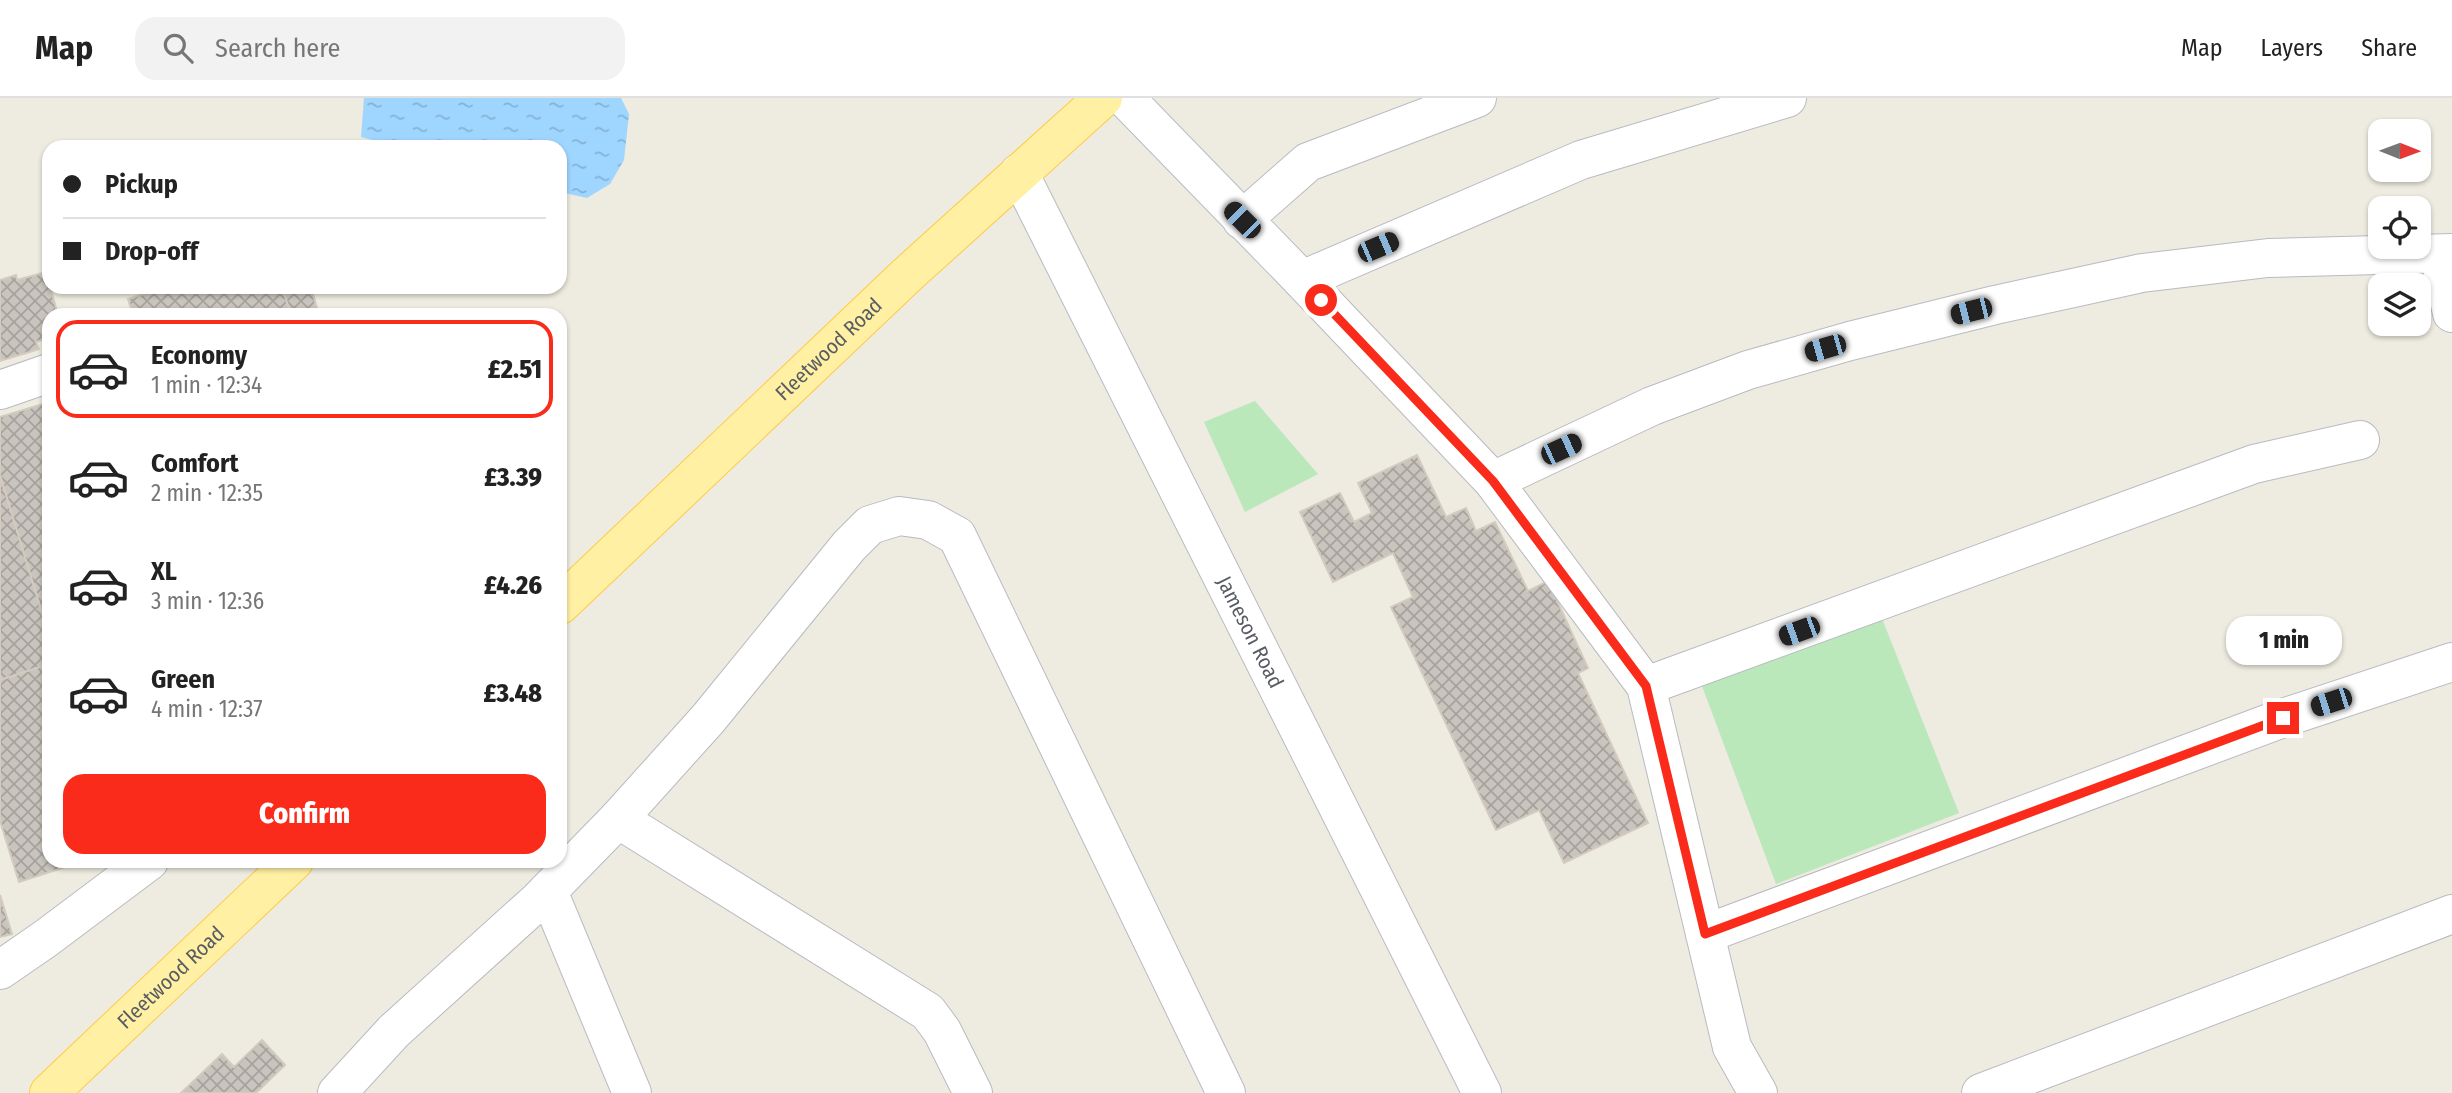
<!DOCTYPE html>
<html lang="en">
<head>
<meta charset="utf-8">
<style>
  body { margin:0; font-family:"Fira Sans Condensed",sans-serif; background:#f2f2f2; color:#222; height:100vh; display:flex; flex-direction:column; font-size:26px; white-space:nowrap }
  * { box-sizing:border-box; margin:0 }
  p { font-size:23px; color:#767676 }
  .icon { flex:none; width:38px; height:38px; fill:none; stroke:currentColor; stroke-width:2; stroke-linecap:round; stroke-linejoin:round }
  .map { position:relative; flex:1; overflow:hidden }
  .sheet { position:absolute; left:42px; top:210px; width:525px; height:560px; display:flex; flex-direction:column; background:#fff; border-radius:21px; box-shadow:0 2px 5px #0004 }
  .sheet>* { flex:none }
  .hud { position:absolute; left:42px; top:42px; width:525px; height:154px; border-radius:21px; box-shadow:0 2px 5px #0004; display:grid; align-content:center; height:154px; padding:0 21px; background:#fff }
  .needle { width:46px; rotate:91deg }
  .tools { position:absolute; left:2368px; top:21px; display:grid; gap:14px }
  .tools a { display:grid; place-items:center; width:63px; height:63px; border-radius:14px; background:#fff; box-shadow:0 2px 5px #0004; font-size:35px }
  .end { position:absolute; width:32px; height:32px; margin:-16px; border:9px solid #fa2b1a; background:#fff; box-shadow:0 0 0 4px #fff }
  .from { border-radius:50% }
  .bubble { position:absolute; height:49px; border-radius:21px; background:#fff; box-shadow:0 2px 5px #0004; font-size:23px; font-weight:800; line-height:49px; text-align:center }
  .car { position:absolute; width:21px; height:42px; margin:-21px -10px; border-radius:9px; box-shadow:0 0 5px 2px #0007; background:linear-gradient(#222 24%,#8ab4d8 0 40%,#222 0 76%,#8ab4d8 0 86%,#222 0) }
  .hud b { display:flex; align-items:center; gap:24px; height:66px; font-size:26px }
  .hud b+b { border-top:2px solid #e0e0e0 }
  .hud i { width:18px; height:18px; background:#222 }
  ul { padding:12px 0 0; list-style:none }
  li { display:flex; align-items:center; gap:21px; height:98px; margin:0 14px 10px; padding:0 7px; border:4px solid transparent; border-radius:21px }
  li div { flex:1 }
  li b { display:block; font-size:26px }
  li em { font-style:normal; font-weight:800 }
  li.active { border-color:#fa2b1a }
  li>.icon { width:63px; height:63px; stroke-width:1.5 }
  .primary-button { display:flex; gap:14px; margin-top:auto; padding:14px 21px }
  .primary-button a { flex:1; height:80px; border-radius:21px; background:#fa2b1a; color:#fff; font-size:28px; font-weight:800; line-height:80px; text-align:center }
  header { display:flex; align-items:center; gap:42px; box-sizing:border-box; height:98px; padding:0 35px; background:#fff; border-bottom:2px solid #e0e0e0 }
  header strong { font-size:33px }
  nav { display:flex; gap:38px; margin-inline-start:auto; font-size:24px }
  .search { width:490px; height:63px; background:#f2f2f2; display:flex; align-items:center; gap:18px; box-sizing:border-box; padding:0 24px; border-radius:21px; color:#767676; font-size:26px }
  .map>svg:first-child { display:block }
</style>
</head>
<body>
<header>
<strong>Map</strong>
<div class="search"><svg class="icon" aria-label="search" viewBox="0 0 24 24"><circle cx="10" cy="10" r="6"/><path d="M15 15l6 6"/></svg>Search here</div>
<nav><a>Map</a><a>Layers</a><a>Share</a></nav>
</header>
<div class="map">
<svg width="2452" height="995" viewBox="0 0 2452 995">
  <defs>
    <pattern id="water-ripples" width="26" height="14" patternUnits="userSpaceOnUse" patternTransform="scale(1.75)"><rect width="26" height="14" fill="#9fd6ff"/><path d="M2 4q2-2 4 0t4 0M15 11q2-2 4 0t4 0" fill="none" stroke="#85b1d2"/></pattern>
    <pattern id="building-cross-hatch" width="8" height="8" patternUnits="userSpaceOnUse" patternTransform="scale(1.75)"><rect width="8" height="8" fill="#c9c4bd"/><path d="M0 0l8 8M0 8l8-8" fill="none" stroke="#a6a29d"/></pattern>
  </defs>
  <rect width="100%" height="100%" fill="#eeebe0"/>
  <!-- park -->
  <path fill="#bae8ba" d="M1255,303L1318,376L1245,414L1204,324Z
    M1881,518L1959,715L1776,786L1702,588Z"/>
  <!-- water -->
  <path fill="url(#water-ripples)" d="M364,0H621L629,16L624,62L610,86L587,100L560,94V49H485L466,45L455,49H399L361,39Z"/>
  <!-- building -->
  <path fill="url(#building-cross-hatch)" stroke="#d3ccbe" stroke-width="2" d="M46,174L58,217H49V240L36,244L39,251L0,263V182L16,177L17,182Z
    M165,189H282L291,217H133L128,201Z
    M282,189H311L319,217H291Z
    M49,304V538L0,377V319Z
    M1417,357L1446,419L1466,410L1476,433L1495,424L1528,493L1548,483L1588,570L1578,575L1648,725L1564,765L1539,712L1496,732L1391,509L1413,499L1393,455L1333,484L1300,414L1340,395L1354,424L1372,415L1358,385Z
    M0,377L49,538V566L0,582Z
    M49,566V763H84L19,784L0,723V582Z
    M0,797L12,836L0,839Z
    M262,942L285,967L256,995H181L222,956L234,969Z"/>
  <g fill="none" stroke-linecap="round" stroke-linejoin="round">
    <defs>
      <g id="minor">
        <path d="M1125,0L1302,182L1493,383L1646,588L1732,949L1758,995"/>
        <path id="s1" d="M1019,75L1482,995"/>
        <path d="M1242,122L1308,64L1477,0"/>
        <path d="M2439,156L2452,215"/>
        <path d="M1302,182L1581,62L1787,0"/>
        <path d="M0,292L49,275"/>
        <path d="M1493,383L1652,308L1748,272L1850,243L1995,207L2142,175L2268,160L2452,155"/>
        <path d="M1646,588L2254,366L2360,342"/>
        <path d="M618,721L928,914L942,933L973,995"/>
        <path d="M548,793L632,995"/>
        <path d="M1705,836L2283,620L2452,564"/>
        <path d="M0,872L45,841L149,763"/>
        <path d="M337,995L394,933L539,802L618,721L708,621L849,448L870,427L899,418L928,422L957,438L1226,995"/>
        <path d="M1981,995L2452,816"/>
      </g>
      <g id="major">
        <path id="s2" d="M560,507L907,177L1103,0"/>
        <path id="s3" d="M49,995L294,763"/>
      </g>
    </defs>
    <!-- minor casing -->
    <use href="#minor" stroke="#b8bbc1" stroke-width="40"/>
    <!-- major casing -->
    <use href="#major" stroke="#ffcb48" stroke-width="40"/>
    <!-- minor -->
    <use href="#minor" stroke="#fff" stroke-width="38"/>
    <!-- major -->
    <use href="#major" stroke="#fff0a4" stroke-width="38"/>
  </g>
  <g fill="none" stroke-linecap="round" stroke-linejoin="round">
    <!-- route -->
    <path stroke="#fa2b1a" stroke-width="9" d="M1321,202L1493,383L1646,588L1705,836L2283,620"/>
  </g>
  <g text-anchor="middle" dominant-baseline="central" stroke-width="5" stroke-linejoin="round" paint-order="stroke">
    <!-- street labels -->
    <g font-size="21" fill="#595d63" stroke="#fff">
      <text stroke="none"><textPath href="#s2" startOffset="371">Fleetwood Road</textPath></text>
      <text stroke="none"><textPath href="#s1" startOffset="514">Jameson Road</textPath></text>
      <text stroke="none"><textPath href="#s3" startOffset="168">Fleetwood Road</textPath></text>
    </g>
  </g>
</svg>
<div class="tools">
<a><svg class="needle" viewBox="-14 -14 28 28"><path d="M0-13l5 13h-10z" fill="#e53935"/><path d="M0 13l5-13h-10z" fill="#767676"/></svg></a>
<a><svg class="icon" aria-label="locate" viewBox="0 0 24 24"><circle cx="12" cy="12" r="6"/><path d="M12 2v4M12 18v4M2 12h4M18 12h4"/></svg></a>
<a><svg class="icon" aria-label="layers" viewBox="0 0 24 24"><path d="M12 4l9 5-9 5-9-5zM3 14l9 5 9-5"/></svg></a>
</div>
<i class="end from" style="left:1321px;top:202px"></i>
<i class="end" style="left:2283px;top:620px"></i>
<div class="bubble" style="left:2226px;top:518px;width:116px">1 min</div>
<i class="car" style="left:1242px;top:122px;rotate:315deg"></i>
<i class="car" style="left:1378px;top:149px;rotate:67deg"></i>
<i class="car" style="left:1971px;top:213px;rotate:256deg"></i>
<i class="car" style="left:1825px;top:250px;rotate:254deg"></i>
<i class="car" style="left:1561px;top:351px;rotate:65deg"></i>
<i class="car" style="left:1799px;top:533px;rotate:250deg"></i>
<i class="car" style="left:2331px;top:604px;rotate:252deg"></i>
<div class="hud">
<b><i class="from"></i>Pickup</b>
<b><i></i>Drop-off</b>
</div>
<section class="sheet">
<ul>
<li class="active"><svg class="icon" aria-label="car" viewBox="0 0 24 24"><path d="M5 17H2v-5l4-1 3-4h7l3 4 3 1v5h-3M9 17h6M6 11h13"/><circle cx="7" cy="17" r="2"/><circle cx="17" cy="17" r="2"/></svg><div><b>Economy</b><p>1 min · 12:34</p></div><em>£2.51</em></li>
<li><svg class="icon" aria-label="car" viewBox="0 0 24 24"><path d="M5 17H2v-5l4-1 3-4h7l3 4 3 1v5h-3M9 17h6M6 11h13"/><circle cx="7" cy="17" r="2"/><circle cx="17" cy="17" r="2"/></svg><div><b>Comfort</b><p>2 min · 12:35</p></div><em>£3.39</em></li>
<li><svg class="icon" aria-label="car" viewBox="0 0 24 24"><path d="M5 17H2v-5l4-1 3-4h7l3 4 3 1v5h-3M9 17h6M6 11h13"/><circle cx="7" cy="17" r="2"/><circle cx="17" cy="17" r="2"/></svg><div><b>XL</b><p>3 min · 12:36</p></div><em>£4.26</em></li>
<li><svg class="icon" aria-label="car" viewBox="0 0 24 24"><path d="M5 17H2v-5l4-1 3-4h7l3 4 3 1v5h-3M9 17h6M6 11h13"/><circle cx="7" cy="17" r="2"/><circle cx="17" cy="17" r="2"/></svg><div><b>Green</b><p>4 min · 12:37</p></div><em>£3.48</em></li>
</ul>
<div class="primary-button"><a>Confirm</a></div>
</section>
</div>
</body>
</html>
